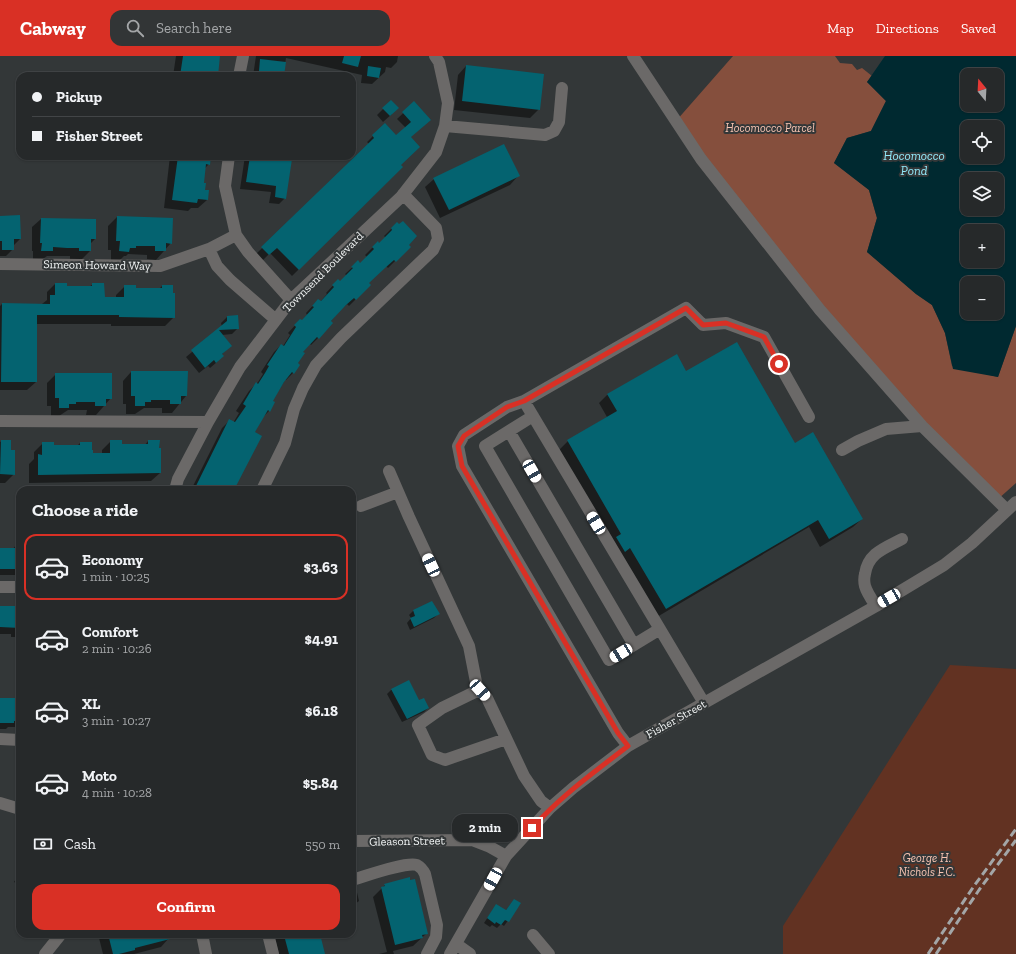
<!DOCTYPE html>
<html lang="en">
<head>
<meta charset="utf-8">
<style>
  body { margin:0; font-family:"Zilla Slab",serif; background:#323536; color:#f1f3f6; height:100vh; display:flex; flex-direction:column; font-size:15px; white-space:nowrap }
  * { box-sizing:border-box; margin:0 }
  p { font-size:13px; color:#a4a6a8 }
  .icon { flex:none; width:22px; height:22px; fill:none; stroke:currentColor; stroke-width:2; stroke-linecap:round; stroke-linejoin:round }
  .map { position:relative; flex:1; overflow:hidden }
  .drawer { position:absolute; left:16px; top:430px; width:340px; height:452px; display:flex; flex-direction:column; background:#26292a; border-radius:12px; box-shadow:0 1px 3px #0004,0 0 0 1px #424547 }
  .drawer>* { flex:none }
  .guide { position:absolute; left:16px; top:16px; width:340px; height:88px; border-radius:12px; box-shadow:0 1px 3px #0004,0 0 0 1px #424547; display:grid; align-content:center; height:88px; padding:0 16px; background:#26292a }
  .needle { width:26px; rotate:342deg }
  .tools { position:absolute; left:960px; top:12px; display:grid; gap:8px }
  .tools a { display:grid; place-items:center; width:44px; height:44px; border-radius:8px; background:#26292a; box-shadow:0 1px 3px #0004,0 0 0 1px #424547; font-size:20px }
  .end { position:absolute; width:18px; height:18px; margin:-9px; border:5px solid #d93025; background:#fff; box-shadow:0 0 0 2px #fff }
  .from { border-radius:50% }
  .bubble { position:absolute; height:28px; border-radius:12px; background:#26292a; box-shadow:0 1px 3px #0004,0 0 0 1px #424547; font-size:13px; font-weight:700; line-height:28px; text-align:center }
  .car { position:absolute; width:12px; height:24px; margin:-12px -6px; border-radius:5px; box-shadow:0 0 3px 1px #0007; background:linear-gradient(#fff 24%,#345 0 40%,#fff 0 76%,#345 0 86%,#fff 0) }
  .guide b { display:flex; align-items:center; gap:14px; height:38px; font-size:15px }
  .guide b+b { border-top:1px solid #424547 }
  .guide i { width:10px; height:10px; background:#f1f3f6 }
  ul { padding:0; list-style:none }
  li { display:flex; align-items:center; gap:12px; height:66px; margin:0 8px 6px; padding:0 8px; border:2px solid transparent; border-radius:12px }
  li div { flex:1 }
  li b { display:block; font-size:15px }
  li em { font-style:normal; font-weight:700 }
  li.selected { border-color:#d93025 }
  li>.icon { width:36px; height:36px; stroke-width:1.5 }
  h2 { padding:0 16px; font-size:18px; line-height:48px }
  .pay { display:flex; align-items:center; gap:10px; height:44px; padding:0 16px; font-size:15px }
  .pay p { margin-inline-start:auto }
  .action { display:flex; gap:8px; margin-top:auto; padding:8px 16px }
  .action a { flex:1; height:46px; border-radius:12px; background:#d93025; color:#fff; font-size:16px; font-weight:700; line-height:46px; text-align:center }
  header { display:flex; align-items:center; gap:24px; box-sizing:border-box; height:56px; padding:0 20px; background:#d93025; color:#fff }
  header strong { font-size:19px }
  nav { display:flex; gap:22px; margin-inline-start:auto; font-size:14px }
  .search { width:280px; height:36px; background:#323536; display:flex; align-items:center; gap:10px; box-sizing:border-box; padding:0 14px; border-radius:12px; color:#a4a6a8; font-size:15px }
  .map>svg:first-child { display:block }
</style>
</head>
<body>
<header>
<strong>Cabway</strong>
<div class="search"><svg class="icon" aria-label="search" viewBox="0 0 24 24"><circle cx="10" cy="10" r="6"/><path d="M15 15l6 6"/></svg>Search here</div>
<nav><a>Map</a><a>Directions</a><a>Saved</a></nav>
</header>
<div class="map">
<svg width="1016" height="898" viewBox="0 0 1016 898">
  <rect width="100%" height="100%" fill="#333738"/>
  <!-- green -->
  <path fill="#623222" d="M950,609L1016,613V898H783V870Z"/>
  <!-- forest -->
  <path fill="#854f3d" d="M733,0H835L840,7L852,8L857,14L862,12L872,20L867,26L886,45L871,75L847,82L834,107L869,134L877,162L867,196L916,238L932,249L945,277L952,310L998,321L1016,270V427L997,444L922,370L701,103L676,65Z"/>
  <!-- water -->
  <path fill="#002930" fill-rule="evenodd" d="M885,0H1016V270L998,321L953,313L945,277L932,249L916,238L867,196L877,162L869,134L834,107L847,82L871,75L886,45L867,26ZM967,19H997V49H967ZM967,71H997V101H967ZM967,123H997V153H967ZM967,175H997V205H967ZM967,227H997V257H967Z"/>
  <!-- shadow -->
  <path fill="#0007" d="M176,0H219L217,20H173Z
    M256,0H398L397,6L391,12L386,11L385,16L372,28L361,27L362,19L286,2L284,16L295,17V20H253Z
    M466,10L539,53L530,62L454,54L458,19Z
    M391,45L392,58L383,66L377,59Z
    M414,47L410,82L400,109L402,111L292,220L270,197L262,205L256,198L369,88L367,86L373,80L396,81L406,72L397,63Z
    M170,100H210L209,108L204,113V135L207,144L198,152H191L188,155L164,152Z
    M245,100H292L285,142L279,148L269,147L271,136L240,133Z
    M518,120L510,129L440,162L425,131L434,123Z
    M0,161L20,183L13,190V193L6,200H0Z
    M117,161L171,187L156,204L147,203V199L128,198L126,200H124L120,204H111V194H108V170Z
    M41,163L95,183L90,188V195L81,204H70V200H47L43,203H33V195H32V171Z
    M397,167L409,191L388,212L386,210L368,227L370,229L349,250L347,248L340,254L330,266L318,282L311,289L310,288L302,296L293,317L286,324H285L272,345L269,355L262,362L254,377L233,434H191L222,372L229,365L233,367L239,357L236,355L249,335L258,326L263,318L261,316L274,296L281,289L283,290L290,279L288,277L300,264L301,266L307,259L306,257L318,244L320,246L327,238L326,237L338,224L340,226L347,220L345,218L358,206L360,208L367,201L365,199L378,186L379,188L386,182L384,180Z
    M55,228L66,231H89L93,228L105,242H116V239L125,230L135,233H159L162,230L174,261L165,270H111V268H36V326L27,334H0V250L2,248H42L47,244V236Z
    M227,261L238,272L232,278L222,279L230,290L221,299L217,306L210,312L208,310L199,317L186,301L222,271L221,267Z
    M131,316L186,340L172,357H162V352H144L135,358H126V348H123V325Z
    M685,316L862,463L853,471L820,491L809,471L657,561L559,394L568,385L607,361L599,347L608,338Z
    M56,318L111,342L96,359H86L87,354H68L59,360H51V350H47V327Z
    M2,385L10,395L14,418L5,427H0V386Z
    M111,385L121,389H145L148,385L160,417L151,425L29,427V408L34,403V396L43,387L53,390H77L80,387L92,398H102V394Z
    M16,489H20V519H0V493H13Z
    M432,546L438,558L434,562L410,574L407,567L411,562L409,559L413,555Z
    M0,551H20V580L18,581H11V578H0Z
    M0,625V643H20V671H8L6,673H0Z
    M409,626L418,646L428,652L424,656L402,666L387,638L391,634Z
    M20,720V731H18V722Z
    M20,816V829L14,826Z
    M385,829L427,877L413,890L393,895L394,898H379L387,896L373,841Z
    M356,832L359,845L355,848L356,851L352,855V833Z
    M514,844L520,848L504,870L501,868L497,872L492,869L490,871L484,867L496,849L505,855Z
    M98,878H171L169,882L161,891L134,898H103Z
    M274,878H319L324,898H279Z"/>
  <!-- building -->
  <path fill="#046370" d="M183,0H220L218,20H180Z
    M344,0H361L358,11L342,7Z
    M260,3L286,6L284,20L262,19V15H259Z
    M466,9L544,18L540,54L462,45Z
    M368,10L381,12L379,22L367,20Z
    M391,44L399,52L390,60L382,52Z
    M414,45L431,64L411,81L420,91L401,109L403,111L299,214L277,192L269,199L261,191L374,82L372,79L385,67L396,79L411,66L402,56Z
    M504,88L520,120L449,154L433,122Z
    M178,100H211L210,109L206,108L204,127H206L205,134H209L208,144L198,143L197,147L172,144Z
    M250,100H285V103H292L286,143L275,141L276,130L246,126Z
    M20,159L21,183H14V194H2V185H0V160Z
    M117,160L173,162L172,188L166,187V195H155V190H136V192H130L129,196L119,195L120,185H116Z
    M41,162L96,163V183H91V195H79V192H67L53,191V195H41L42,187H40Z
    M403,165L417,180L409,189L411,191L396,206L394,204L385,212L369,227L371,229L356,244L354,242L346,249L331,265L333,267L319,283L317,281L303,296L305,297L298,307L300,309L294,318L292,316L284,326L273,345L275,346L270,356L268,354L255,376L262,380L234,434H194L229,363L235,366L246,350L243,348L256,326L258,328L265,317L269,310L267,309L281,288L284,290L296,271L294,269L300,263L302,264L314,251L312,250L318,243L321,245L334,231L332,229L338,223L340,225L353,212L351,211L358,204L360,207L374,193L372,191L378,185L379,187L392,174L391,172L397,166L399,168Z
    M55,227H67V230H92V227H104L105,241H124V229H136V232H162V229H173V237H175V262L119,261V259H37V326H1L2,247L50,248V239H55Z
    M238,259L239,273L219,274L232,290L222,298L224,300L216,307L214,304L205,312L191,294L227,265V260Z
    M737,286L795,387L813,376L863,463L829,483L818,464L666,553L630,492L625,496L616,481L621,478L567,384L617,355L607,338L677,298L686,315Z
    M131,315H188L187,340H181V348H170V344H151V346H145V350H135V340H131Z
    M55,317H112V343H106V350H95V346H76V348H69V352H59V342H55Z
    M1,384H11V394H15V419L0,418Z
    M110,384H122V388H148V384H160L159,392H161V417L38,419V398L42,399V386H54V389H80V386H92V394H93V397H110Z
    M0,492H20V513H0Z
    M432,545L440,558L414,571L410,562L415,560L413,554Z
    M0,550H20V572L0,571Z
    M409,624L419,644L424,642L429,652L407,663L391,633Z
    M0,642H20V665H14V667H0Z
    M410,821V824L415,823L428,878L422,879L423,882L395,889L381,831L385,830L384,828Z
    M514,843L521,847L509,866L505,864L501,869L496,866L495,868L487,862L496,848L506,854Z
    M108,878H177L178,881L135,892V894L119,898H113Z
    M286,878H320L325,898H289L285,883L287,882Z"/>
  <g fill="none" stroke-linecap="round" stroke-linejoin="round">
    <!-- minor -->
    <path stroke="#6b6968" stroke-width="12" d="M633,0L701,103L820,254L922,370L1007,454
      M239,20L243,0
      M445,70L545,79L554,75L559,66L562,32
      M229,100L225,130L236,179L248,196L291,244
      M209,193L217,210L230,224L276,264
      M0,208L160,210L209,193L236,179
      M524,345L686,252L703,269L726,267L764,281L809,361
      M533,360L485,390L609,604L660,573
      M0,365L208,366
      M509,375L634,589
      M842,394L858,385L886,373L922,370
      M389,415L409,461L469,590L477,631L487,642L524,720L541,745L550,752
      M175,434L178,423L208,366L240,311L291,244L401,141L436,96L445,70L448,47L439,6L435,0
      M262,434L285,387L294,353L303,332L316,309L341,282L433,194L438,183L436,172L403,138
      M361,450L398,436
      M0,531H20
      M876,550C872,544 867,537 865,530C864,526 864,522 865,518C868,497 885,492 902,483
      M479,634L442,652L418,669L432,699L445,704L506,683
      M0,683L20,684
      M628,690L618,677L462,410L458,390L464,379L507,351L524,345L704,647
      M0,747L20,753
      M352,785L472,784L490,791L506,800
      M352,824C366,820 404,806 417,809C421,811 423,814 425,818L437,869L436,881L427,898
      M202,878L206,898
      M268,878L273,898
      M533,879L549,898
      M456,888L470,898
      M45,898L61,878
      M450,898L506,800L550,752L573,732L628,690L876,550L944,509L972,487L1016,446"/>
    <!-- rail -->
    <path stroke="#a3a6a7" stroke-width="3" stroke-dasharray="8 4" stroke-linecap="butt" d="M928,898L974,830L1016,773
      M936,898L979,834L1016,784"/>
  </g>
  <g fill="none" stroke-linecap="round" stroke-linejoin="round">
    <!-- route -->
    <path stroke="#d93025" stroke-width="5" d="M532,772C562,739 593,717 628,690L618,677L462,410L458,390L464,380L507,351L524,345L686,252L703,269L726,267L764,281L779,308"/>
  </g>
  <g text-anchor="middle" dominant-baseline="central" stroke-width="4" stroke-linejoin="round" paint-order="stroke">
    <!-- park labels -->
    <g font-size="12" font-style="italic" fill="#f9c5b3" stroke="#333738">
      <text x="770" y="72">Hocomocco Parcel</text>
      <text x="927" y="802">George H.<tspan x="927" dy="14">Nichols F.C.</tspan></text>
    </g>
    <!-- street labels -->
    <g font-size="12" fill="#f2f5f5" stroke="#333738">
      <text transform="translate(97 209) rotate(1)">Simeon Howard Way</text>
      <text transform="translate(323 216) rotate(-45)">Townsend Boulevard</text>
      <text transform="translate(676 663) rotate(-29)">Fisher Street</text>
      <text transform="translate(407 785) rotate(-1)">Gleason Street</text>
    </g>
    <!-- water labels -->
    <g font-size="13" font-style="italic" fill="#91e8f8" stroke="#333738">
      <text x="914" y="99">Hocomocco<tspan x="914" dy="15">Pond</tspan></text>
    </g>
  </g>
</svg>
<div class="tools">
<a><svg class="needle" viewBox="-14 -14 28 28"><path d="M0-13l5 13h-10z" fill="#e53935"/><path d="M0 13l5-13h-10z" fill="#a4a6a8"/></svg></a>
<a><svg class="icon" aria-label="locate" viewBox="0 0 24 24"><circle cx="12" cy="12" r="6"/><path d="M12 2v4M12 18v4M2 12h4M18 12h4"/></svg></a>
<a><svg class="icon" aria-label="layers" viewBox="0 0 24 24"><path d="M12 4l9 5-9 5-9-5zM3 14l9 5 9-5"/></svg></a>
<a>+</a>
<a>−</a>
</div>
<i class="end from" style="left:779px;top:308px"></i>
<i class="end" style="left:532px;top:772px"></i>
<div class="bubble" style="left:452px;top:758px;width:66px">2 min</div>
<i class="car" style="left:532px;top:415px;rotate:150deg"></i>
<i class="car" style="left:596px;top:467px;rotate:329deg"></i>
<i class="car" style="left:431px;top:509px;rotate:335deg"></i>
<i class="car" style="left:889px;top:542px;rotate:240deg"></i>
<i class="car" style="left:621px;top:597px;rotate:239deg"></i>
<i class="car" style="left:480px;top:634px;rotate:138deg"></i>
<i class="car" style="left:493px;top:823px;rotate:209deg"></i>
<div class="guide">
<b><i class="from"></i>Pickup</b>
<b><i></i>Fisher Street</b>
</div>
<section class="drawer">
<h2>Choose a ride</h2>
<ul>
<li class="selected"><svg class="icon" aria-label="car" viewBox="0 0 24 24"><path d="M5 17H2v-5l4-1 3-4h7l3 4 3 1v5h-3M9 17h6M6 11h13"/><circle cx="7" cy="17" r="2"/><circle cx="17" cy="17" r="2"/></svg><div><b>Economy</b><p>1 min · 10:25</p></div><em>$3.63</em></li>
<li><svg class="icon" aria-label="car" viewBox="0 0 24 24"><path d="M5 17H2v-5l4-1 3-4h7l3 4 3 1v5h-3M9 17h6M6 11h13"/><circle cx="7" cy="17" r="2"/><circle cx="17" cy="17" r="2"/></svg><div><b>Comfort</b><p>2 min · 10:26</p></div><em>$4.91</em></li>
<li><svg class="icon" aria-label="car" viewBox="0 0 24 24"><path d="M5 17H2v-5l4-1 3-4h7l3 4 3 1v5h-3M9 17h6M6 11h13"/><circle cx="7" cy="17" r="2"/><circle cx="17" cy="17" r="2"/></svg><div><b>XL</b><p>3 min · 10:27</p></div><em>$6.18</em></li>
<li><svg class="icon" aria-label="car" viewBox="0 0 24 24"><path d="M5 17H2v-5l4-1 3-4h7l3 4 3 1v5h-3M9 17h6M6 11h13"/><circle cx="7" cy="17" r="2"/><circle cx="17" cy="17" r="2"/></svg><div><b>Moto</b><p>4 min · 10:28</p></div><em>$5.84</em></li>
</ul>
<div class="pay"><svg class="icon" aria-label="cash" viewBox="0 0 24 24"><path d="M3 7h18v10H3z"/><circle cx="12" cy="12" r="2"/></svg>Cash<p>550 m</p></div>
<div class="action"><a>Confirm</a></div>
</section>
</div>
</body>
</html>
